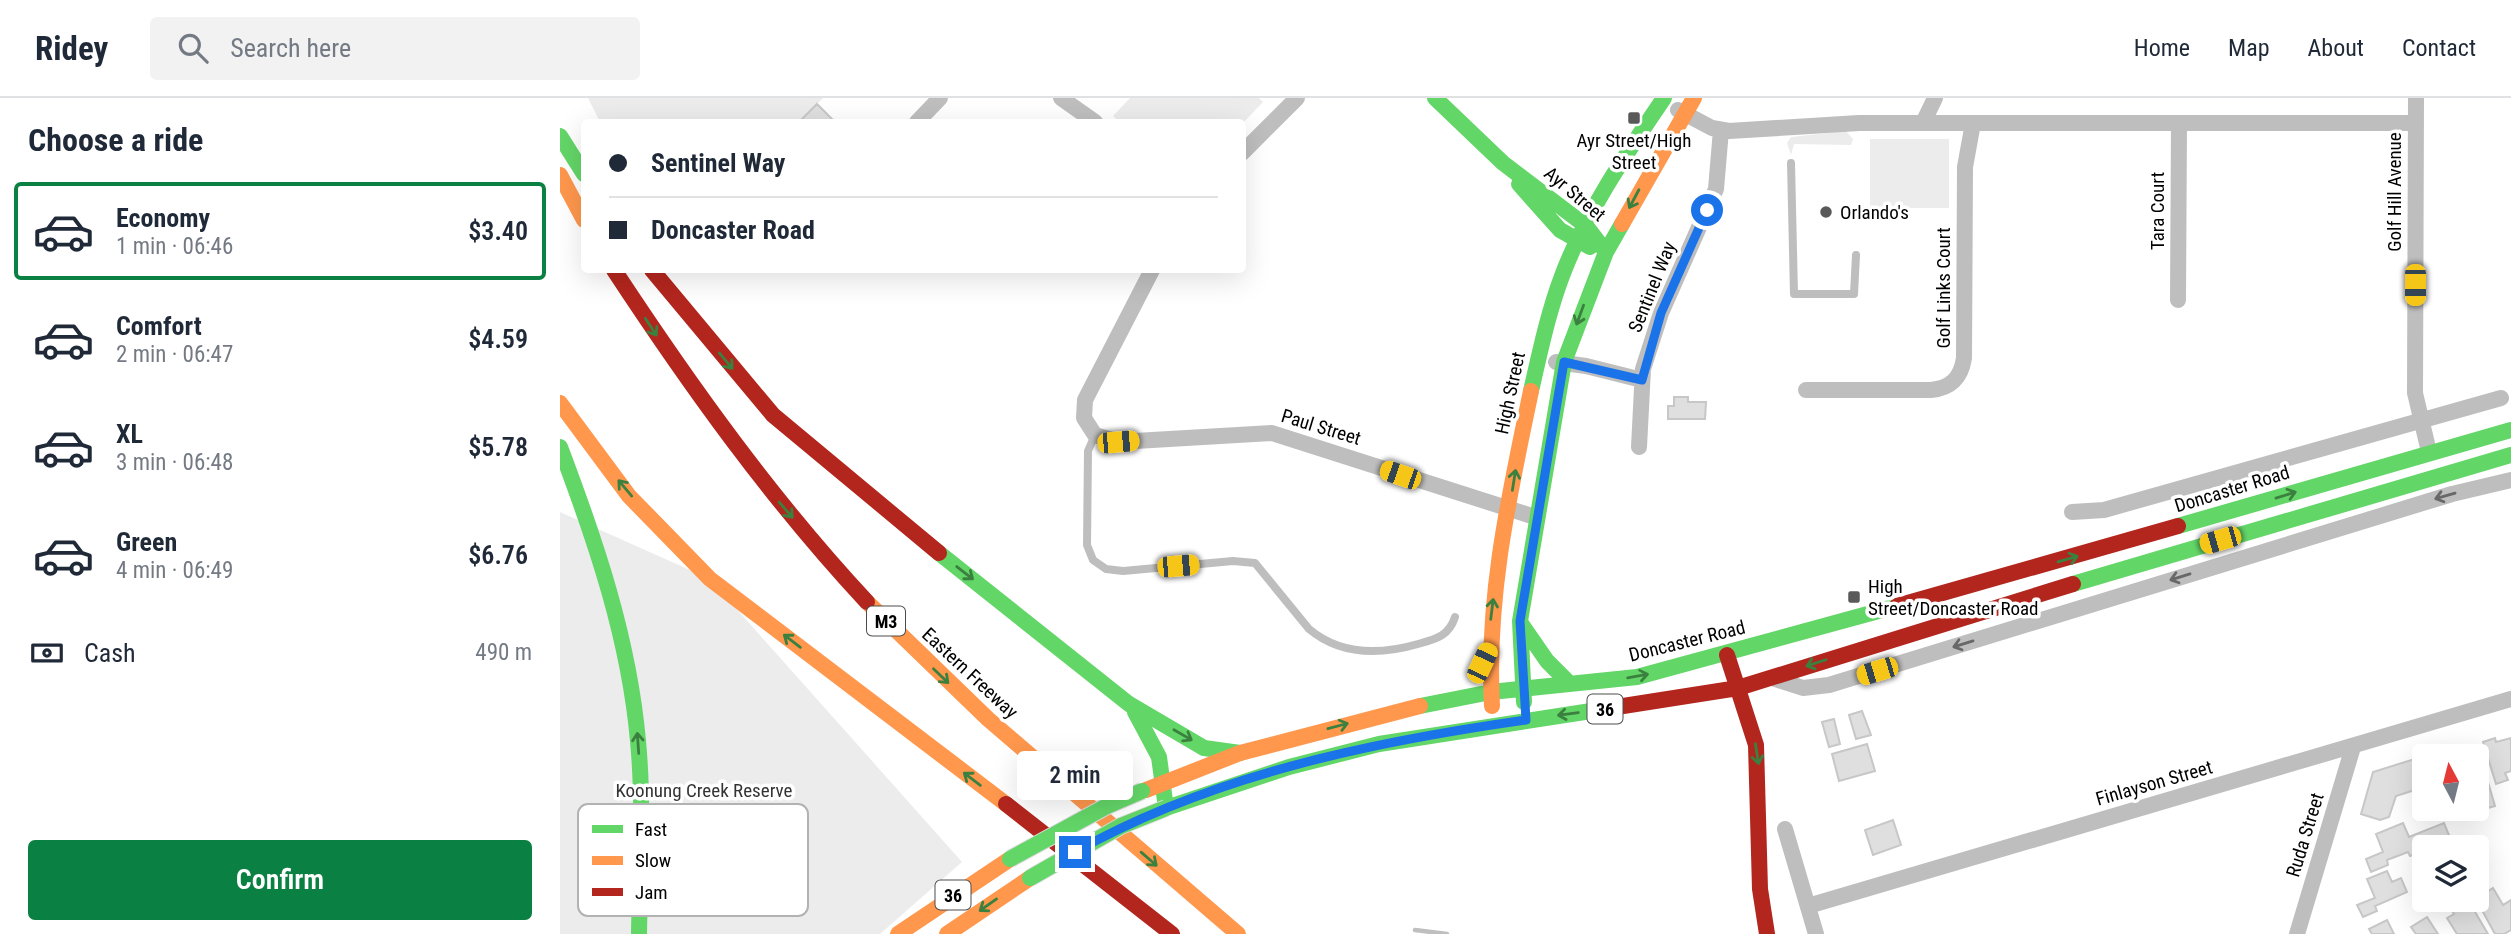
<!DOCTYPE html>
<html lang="en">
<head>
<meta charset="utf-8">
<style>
  body { margin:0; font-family:"Roboto Condensed",sans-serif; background:#f2f2f3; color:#1f2937; height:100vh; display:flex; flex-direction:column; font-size:26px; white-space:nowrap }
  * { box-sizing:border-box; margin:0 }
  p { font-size:23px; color:#747a83 }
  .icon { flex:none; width:38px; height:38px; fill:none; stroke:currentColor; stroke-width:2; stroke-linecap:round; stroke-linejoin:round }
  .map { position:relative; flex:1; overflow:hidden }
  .details { display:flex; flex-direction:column; background:#fff; width:560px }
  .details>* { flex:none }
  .hud { position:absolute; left:21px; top:21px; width:665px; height:154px; border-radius:7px; box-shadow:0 7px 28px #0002; display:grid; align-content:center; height:154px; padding:0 28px; background:#fff }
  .needle { width:46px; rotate:353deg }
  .tools { position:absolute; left:1852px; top:646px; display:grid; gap:14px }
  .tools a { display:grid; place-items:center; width:77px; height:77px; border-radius:7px; background:#fff; box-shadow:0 7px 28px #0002; font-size:35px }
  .end { position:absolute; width:32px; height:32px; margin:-16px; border:9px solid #1a73e8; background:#fff; box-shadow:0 0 0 4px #fff }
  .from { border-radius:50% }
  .bubble { position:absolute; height:49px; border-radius:7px; background:#fff; box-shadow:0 7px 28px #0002; font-size:23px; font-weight:600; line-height:49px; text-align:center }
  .car { position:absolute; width:21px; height:42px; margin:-21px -10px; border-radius:9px; box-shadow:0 0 5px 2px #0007; background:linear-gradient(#f5c518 24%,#345 0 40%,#f5c518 0 76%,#345 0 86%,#f5c518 0) }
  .hud b { display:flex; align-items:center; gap:24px; height:66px; font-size:26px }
  .hud b+b { border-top:2px solid #e0e1e3 }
  .hud i { width:18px; height:18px; background:#1f2937 }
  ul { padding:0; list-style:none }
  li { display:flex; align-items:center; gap:21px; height:98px; margin:0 14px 10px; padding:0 14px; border:4px solid transparent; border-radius:7px }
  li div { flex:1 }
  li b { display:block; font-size:26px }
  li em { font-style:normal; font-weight:600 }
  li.on { border-color:#0b8043 }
  li>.icon { width:63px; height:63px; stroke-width:1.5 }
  h2 { padding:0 28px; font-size:32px; line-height:84px }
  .pay { display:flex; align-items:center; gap:18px; height:77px; padding:0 28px; font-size:26px }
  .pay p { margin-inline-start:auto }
  .primary-button { display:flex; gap:14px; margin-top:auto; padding:14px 28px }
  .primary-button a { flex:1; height:80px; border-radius:7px; background:#0b8043; color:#fff; font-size:28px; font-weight:600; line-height:80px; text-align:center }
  header { display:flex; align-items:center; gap:42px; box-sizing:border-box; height:98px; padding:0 35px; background:#fff; border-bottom:2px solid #e0e1e3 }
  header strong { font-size:33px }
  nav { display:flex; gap:38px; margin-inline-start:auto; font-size:24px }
  .search { width:490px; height:63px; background:#f2f2f3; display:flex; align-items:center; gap:18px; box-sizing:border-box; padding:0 24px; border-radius:7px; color:#747a83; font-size:26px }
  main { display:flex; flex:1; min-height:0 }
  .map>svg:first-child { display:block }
</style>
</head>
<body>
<header>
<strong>Ridey</strong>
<div class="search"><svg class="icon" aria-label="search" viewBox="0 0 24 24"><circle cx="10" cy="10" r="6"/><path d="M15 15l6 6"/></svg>Search here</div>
<nav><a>Home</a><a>Map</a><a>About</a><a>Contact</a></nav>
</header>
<main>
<section class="details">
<h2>Choose a ride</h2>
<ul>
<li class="on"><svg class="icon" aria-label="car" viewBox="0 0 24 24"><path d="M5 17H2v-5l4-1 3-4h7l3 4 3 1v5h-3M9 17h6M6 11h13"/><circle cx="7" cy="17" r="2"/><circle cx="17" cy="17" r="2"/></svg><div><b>Economy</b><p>1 min · 06:46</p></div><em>$3.40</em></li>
<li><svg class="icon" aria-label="car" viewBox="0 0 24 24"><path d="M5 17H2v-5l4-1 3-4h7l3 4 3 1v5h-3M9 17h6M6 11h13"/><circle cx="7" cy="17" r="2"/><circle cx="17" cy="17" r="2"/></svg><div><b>Comfort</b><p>2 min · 06:47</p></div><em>$4.59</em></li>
<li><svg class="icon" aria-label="car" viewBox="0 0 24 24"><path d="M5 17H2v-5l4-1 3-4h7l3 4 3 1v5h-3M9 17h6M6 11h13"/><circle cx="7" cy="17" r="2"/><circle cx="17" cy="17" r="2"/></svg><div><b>XL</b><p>3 min · 06:48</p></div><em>$5.78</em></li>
<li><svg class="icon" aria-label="car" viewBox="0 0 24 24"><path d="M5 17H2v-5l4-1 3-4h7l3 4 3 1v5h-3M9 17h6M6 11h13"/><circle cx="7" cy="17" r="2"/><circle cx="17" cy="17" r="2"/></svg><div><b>Green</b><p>4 min · 06:49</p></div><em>$6.76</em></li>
</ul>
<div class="pay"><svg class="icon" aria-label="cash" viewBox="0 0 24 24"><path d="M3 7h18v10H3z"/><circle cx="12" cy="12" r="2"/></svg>Cash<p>490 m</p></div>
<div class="primary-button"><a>Confirm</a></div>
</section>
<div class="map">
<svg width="1951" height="836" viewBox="0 0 1951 836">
  <rect width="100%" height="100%" fill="#fff"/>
  <!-- green -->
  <path fill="#ececec" d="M28,0H263L239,24H40Z
    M570,0H699L703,4L683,25L560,24L553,18Z
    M1286,33L1293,41L1291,47L1234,46L1231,57L1227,45L1231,39Z
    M1310,41H1389V110H1310Z
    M0,414L150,481L402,764L320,836H0Z"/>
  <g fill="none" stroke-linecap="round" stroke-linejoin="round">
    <!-- stream -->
    <path stroke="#bfbfbf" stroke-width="4.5" d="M855,832L887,836"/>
  </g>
  <!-- building -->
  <path fill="#dfdfdf" stroke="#c7c7c7" stroke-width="2" d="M257,6L275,24H239Z
    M1114,299H1128V304H1146L1145,321H1108V308H1114Z
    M1302,613L1311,637L1296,641L1289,617Z
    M1274,621L1280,646L1269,649L1262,624Z
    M1935,640L1936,644L1951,640V673L1945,675L1948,682L1936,686L1923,644Z
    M1307,646L1315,673L1279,683L1272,656Z
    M1858,660L1864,689L1836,698L1829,719L1820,722L1801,716L1813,674Z
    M1923,667L1935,708L1910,715L1908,710H1916V669Z
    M1333,722L1341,747L1313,757L1305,732Z
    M1843,725L1849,739L1884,725L1891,742L1864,749V753L1850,758L1848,754L1827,762L1828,767L1811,774L1806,761L1823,754L1816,736Z
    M1827,773L1832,784L1841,780L1847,794L1815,808L1817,813L1803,819L1797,807L1815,800L1807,781Z
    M1933,790L1943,807L1951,802V832L1944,836H1935L1916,801Z
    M1908,802L1928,836H1897L1887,820L1894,816L1891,811Z
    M1867,819L1878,836H1856L1851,829Z
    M1827,822L1834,836H1812L1809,831Z"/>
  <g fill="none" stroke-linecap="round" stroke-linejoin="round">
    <!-- lane -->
    <path stroke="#bebebe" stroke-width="8" d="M1231,65L1234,196H1294L1296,157
      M535,337L528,353L527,447L533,462L546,471L563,473L673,463L695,465L749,531C780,557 820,557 858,546C876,541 889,538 895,519"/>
    <!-- street -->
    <path stroke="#bebebe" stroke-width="16" d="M501,0L535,24
      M1856,0L1855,295L1869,354
      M1118,12L1152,30L1169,33L1299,25H1856
      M357,24L380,0
      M1363,25L1375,0
      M682,55L737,0
      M592,172L525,302L524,320L535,337L558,344L712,335L975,419
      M1618,202L1619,25
      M996,264L1026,268L1082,282
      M1246,292H1371C1391,290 1401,280 1404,260L1405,69L1413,25
      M1079,349L1083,271L1101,215L1156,91L1161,32
      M1512,414L1544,412L1941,300
      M1212,580L1243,590L1269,587L1892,396L1951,382
      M1225,731L1256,836
      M1248,808L1951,601
      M1737,836L1793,649"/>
    <!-- fast -->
    <path stroke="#63d668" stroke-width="16" d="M875,0L943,65L1026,128L1046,154
      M0,38L24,76
      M959,86L1000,132L1030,149
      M971,293C980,254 988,215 1002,178C1026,114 1066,56 1104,0
      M0,349C36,444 69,541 78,643C84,707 80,772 79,836
      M1618,428L1951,332
      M379,455L569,606L644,650L680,655
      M1513,486L1951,357
      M960,524L987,563L1010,586
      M964,604L960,523L1004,264L1046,154L1062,126
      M860,608L931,594L1077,579L1337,508
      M575,614L599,659L606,710
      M606,710L729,669L819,646L1044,611"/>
    <!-- slow -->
    <path stroke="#ff974d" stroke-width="16" d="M0,77L24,122
      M1062,126L1134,0
      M0,305L69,398L150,481L446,706
      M307,504L428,621L678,836
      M932,608C926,500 949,398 971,293
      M586,692L680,655L860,608
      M338,836L450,761
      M387,836L470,780"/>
    <!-- jam -->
    <path stroke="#b3261e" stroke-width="16" d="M54,172C131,289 212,402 307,504
      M92,172L213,317L379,455
      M1337,508L1618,428
      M1167,557L1196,647L1200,791L1207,836
      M1044,611L1178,590L1513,486
      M446,706L612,836"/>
    <defs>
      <path id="fast-bridge" d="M450,761L547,708L582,693
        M470,780L561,728L606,710"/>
    </defs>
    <!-- fast-bridge casing -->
    <use href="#fast-bridge" stroke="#dbdbdb" stroke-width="18" stroke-linecap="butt"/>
    <!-- fast-bridge -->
    <use href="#fast-bridge" stroke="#63d668" stroke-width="16"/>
  </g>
  <!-- one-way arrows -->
  <defs><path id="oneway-shaft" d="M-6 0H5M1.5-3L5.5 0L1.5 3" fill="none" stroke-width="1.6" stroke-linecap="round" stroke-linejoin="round" transform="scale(1.75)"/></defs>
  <g stroke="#3b803e">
    <use href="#oneway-shaft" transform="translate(1074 101) rotate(118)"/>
    <use href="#oneway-shaft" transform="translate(1020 217) rotate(110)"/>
    <use href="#oneway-shaft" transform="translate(91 229) rotate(57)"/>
    <use href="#oneway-shaft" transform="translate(166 263) rotate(50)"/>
    <use href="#oneway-shaft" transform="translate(954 382) rotate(-81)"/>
    <use href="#oneway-shaft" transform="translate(65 390) rotate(-130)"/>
    <use href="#oneway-shaft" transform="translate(1726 397) rotate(-17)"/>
    <use href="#oneway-shaft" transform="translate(226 412) rotate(49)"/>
    <use href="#oneway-shaft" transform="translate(1508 461) rotate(-16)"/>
    <use href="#oneway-shaft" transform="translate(405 475) rotate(38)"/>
    <use href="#oneway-shaft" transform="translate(932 511) rotate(-83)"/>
    <use href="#oneway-shaft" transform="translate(232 543) rotate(-143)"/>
    <use href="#oneway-shaft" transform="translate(1256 565) rotate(162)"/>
    <use href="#oneway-shaft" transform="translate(381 578) rotate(44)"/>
    <use href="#oneway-shaft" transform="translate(1078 578) rotate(-10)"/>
    <use href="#oneway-shaft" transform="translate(1008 616) rotate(172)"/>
    <use href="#oneway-shaft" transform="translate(778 628) rotate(-15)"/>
    <use href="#oneway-shaft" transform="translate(623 637) rotate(30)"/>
    <use href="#oneway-shaft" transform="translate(78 645) rotate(-94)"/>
    <use href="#oneway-shaft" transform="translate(1197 656) rotate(81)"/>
    <use href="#oneway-shaft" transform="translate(412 681) rotate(-143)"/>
    <use href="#oneway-shaft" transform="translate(589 761) rotate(41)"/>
    <use href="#oneway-shaft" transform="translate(428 807) rotate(145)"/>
  </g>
  <g stroke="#686868">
    <use href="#oneway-shaft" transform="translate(1885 398) rotate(164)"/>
    <use href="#oneway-shaft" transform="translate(1620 479) rotate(163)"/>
    <use href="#oneway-shaft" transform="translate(1403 546) rotate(163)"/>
  </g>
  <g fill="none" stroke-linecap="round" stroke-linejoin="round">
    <!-- route -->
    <path stroke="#1a73e8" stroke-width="9" d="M515,754C652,677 811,644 966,622L960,523L1004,264L1082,282L1101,215L1147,112"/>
  </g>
  <!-- markers -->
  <g fill="#595959" stroke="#fff" stroke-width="2.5">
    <rect x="1067" y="13" width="14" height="14" rx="3.5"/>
    <circle cx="1266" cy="114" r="7"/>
    <rect x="1287" y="492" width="14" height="14" rx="3.5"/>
  </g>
  <g text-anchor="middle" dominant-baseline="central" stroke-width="7" stroke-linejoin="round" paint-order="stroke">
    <!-- shield labels -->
    <g fill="#fff" stroke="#4c4c4c" stroke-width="2">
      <rect x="307" y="508.5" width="38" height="29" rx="5"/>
      <rect x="1027.5" y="596.5" width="35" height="29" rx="5"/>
      <rect x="375.5" y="782.5" width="35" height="29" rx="5"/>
    </g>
    <g font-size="18" font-weight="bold" fill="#000">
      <text x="326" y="523">M3</text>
      <text x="1045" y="611">36</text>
      <text x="393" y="797">36</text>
    </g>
    <!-- poi labels -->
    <g font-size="19" fill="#000" stroke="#fff" text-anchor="start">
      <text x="1074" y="42" text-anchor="middle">Ayr Street/High<tspan x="1074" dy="22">Street</tspan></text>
      <text x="1280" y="114">Orlando's</text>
      <text x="1308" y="488">High<tspan x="1308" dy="22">Street/Doncaster Road</tspan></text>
    </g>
    <!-- street labels -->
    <g font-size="19" fill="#000" stroke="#fff">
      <text transform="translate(1834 94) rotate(-90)">Golf Hill Avenue</text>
      <text transform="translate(1015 96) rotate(40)">Ayr Street</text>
      <text transform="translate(1597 113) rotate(-90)">Tara Court</text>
      <text transform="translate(1092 189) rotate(-68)">Sentinel Way</text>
      <text transform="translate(1383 190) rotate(-90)">Golf Links Court</text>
      <text transform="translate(950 295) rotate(-78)">High Street</text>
      <text transform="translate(761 329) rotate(17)">Paul Street</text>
      <text transform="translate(1672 391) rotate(-17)">Doncaster Road</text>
      <text transform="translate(1127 543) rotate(-14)">Doncaster Road</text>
      <text transform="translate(410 575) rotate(43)">Eastern Freeway</text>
      <text transform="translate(1594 685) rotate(-16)">Finlayson Street</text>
      <text transform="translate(1745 737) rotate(-73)">Ruda Street</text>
    </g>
    <!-- park labels -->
    <g font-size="19" fill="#333" stroke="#fff">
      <text x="144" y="692">Koonung Creek Reserve</text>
    </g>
  </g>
  <!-- legend -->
  <rect x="18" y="706" width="230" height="112" rx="10" fill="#fff" stroke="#b2b2b2" stroke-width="2"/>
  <rect x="32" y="727" width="31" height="8" fill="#63d668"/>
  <rect x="32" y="758" width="31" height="9" fill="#ff974d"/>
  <rect x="32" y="790" width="31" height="8" fill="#b3261e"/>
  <g font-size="19" fill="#000">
    <text x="75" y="738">Fast</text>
    <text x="75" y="769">Slow</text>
    <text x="75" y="801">Jam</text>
  </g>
</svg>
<div class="tools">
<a><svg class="needle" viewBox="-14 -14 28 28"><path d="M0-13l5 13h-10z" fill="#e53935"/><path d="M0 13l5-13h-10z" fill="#747a83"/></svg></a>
<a><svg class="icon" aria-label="layers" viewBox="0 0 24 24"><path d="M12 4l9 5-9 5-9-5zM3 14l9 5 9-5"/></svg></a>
</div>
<i class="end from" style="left:1147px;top:112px"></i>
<i class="end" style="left:515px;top:754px"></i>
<div class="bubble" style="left:457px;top:653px;width:116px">2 min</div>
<i class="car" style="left:1855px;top:187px;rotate:180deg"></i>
<i class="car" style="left:558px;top:344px;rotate:85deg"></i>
<i class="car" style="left:840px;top:377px;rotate:289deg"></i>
<i class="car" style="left:1660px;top:442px;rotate:254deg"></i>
<i class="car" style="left:618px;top:468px;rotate:85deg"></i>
<i class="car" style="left:922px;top:565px;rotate:25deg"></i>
<i class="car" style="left:1317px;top:573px;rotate:253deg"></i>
<div class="hud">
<b><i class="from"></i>Sentinel Way</b>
<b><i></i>Doncaster Road</b>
</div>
</div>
</main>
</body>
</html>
